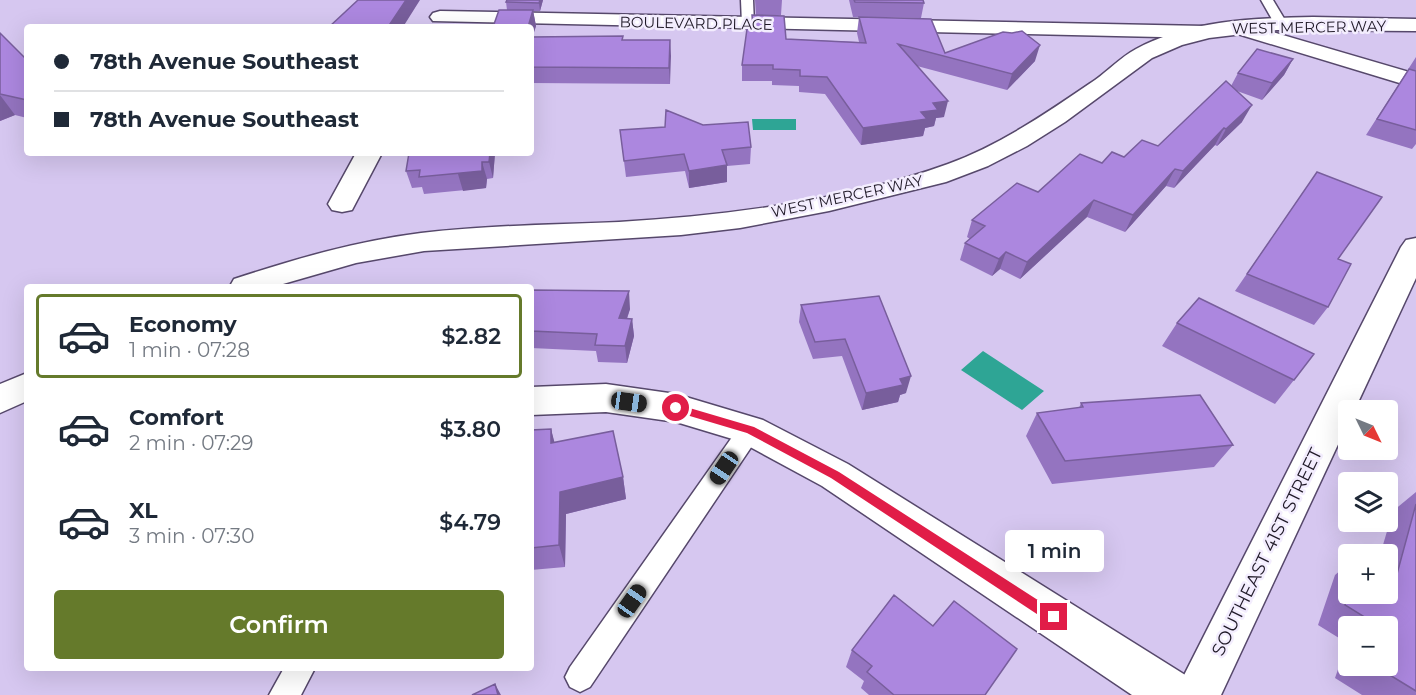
<!DOCTYPE html>
<html lang="en">
<head>
<meta charset="utf-8">
<style>
  body { margin:0; font-family:Montserrat,sans-serif; background:#f2f2f3; color:#1f2937; height:100vh; display:flex; flex-direction:column; font-size:22px; white-space:nowrap }
  * { box-sizing:border-box; margin:0 }
  p { font-size:20px; color:#747a83 }
  .icon { flex:none; width:33px; height:33px; fill:none; stroke:currentColor; stroke-width:2; stroke-linecap:round; stroke-linejoin:round }
  .map { position:relative; flex:1; overflow:hidden }
  .panel { position:absolute; left:24px; top:284px; width:510px; height:387px; display:flex; flex-direction:column; background:#fff; border-radius:6px; box-shadow:0 6px 24px #0002 }
  .panel>* { flex:none }
  .top-card { position:absolute; left:24px; top:24px; width:510px; height:132px; border-radius:6px; box-shadow:0 6px 24px #0002; display:grid; align-content:center; height:132px; padding:0 30px; background:#fff }
  .needle { width:39px; rotate:133deg }
  .tools { position:absolute; left:1338px; top:400px; display:grid; gap:12px }
  .tools a { display:grid; place-items:center; width:60px; height:60px; border-radius:6px; background:#fff; box-shadow:0 6px 24px #0002; font-size:30px }
  .end { position:absolute; width:27px; height:27px; margin:-14px; border:8px solid #e11d48; background:#fff; box-shadow:0 0 0 3px #fff }
  .from { border-radius:50% }
  .bubble { position:absolute; height:42px; border-radius:6px; background:#fff; box-shadow:0 6px 24px #0002; font-size:20px; font-weight:600; line-height:42px; text-align:center }
  .car { position:absolute; width:18px; height:36px; margin:-18px -9px; border-radius:8px; box-shadow:0 0 4px 2px #0007; background:linear-gradient(#222 24%,#8ab4d8 0 40%,#222 0 76%,#8ab4d8 0 86%,#222 0) }
  .top-card b { display:flex; align-items:center; gap:21px; height:57px; font-size:22px }
  .top-card b+b { border-top:2px solid #e0e1e3 }
  .top-card i { width:15px; height:15px; background:#1f2937 }
  ul { padding:10px 0 0; list-style:none }
  li { display:flex; align-items:center; gap:18px; height:84px; margin:0 12px 9px; padding:0 18px; border:3px solid transparent; border-radius:6px }
  li div { flex:1 }
  li b { display:block; font-size:22px }
  li em { font-style:normal; font-weight:600 }
  li.selected { border-color:#657a2b }
  li>.icon { width:54px; height:54px; stroke-width:1.5 }
  .action { display:flex; gap:12px; margin-top:auto; padding:12px 30px }
  .action a { flex:1; height:69px; border-radius:6px; background:#657a2b; color:#fff; font-size:24px; font-weight:600; line-height:69px; text-align:center }
  .map>svg:first-child { display:block }
</style>
</head>
<body>
<div class="map">
<svg width="1416" height="695" viewBox="0 0 1416 695">
  <rect width="100%" height="100%" fill="#d6c7f0"/>
  <!-- water -->
  <path fill="#2ea595" d="M752,119H796V130H753Z
    M983,351L1044,391L1022,410L961,370Z"/>
  <g fill="none" stroke-linecap="round" stroke-linejoin="round">
    <defs>
      <path id="service" d="M741,0H753L754,24L753,27H743L742,24Z
        M1261,0H1273L1288,25L1287,28H1277Z
        M750,421L758,423L762,430L758,437L590,687L580,692L570,687L565,677L570,667L742,423Z
        M284,668H315L301,695H269Z"/>
      <path id="minor" d="M440,11L1205,26L1212,28L1215,32L1212,36L1205,38L433,21L430,17L433,13Z
        M1238,22L1416,74V88L1231,32L1228,28L1231,24Z
        M356,153H382L352,210L342,212L332,210L328,204Z
        M1416,238V278L1354,411H1348V423L1221,695H1174L1401,247L1406,240Z"/>
      <path id="tertiary" d="M1313,17L1416,19V31L1277,30L1209,38L1182,45L1152,58L1065,122L1027,146L988,166L946,182L829,211L740,228L681,235L424,251L356,263L276,286H230L234,279C295,259 357,241 421,233C487,225 553,225 619,222C724,216 849,200 948,164C1002,144 1048,112 1095,80C1109,70 1121,57 1136,49C1189,20 1254,18 1313,17Z
        M27,373V401L0,413V384Z
        M606,384L676,394L763,420L848,464L1190,678L1196,695H1132L822,486L739,441L676,422L606,412L531,415V387Z"/>
    </defs>
    <!-- service casing -->
    <use href="#service" stroke="#56486b" stroke-width="3"/>
    <!-- minor casing -->
    <use href="#minor" stroke="#56486b" stroke-width="3"/>
    <!-- tertiary casing -->
    <use href="#tertiary" stroke="#56486b" stroke-width="3"/>
    <!-- service -->
    <use href="#service" fill="#fff" fill-rule="evenodd"/>
    <!-- minor -->
    <use href="#minor" fill="#fff" fill-rule="evenodd"/>
    <!-- tertiary -->
    <use href="#tertiary" fill="#fff" fill-rule="evenodd"/>
  </g>
  <!-- wall -->
  <path fill="#9474c0" fill-rule="evenodd" d="M507,0H543L540,11H533L536,26L532,37L623,40H670V84L531,83V27L507,10L506,2Z
    M755,0H782L781,15H756Z
    M849,0H923L924,3L921,18L853,17Z
    M752,15L786,39L859,42L857,33L859,17L945,53L1035,61L1007,90L917,66L944,117L936,118L934,126L925,128L923,136L861,145L825,94L799,92V86L772,85V81H742V65L752,29Z
    M0,33L27,60V118L15,115L0,121Z
    M1416,57V144L1412,149L1366,135Z
    M1293,59L1284,75L1262,100L1237,91L1242,122L1217,146L1215,145L1174,188L1166,186L1125,232L1087,217L1020,279L1000,269L992,276L960,260L965,243L970,239L967,237L972,220L1038,192L1102,163L1124,157L1158,146L1231,86L1238,73Z
    M620,130L751,147L750,164L727,166V182L689,188L685,171L626,177Z
    M409,153H495L493,178L487,179L486,188L424,194L422,187L412,188L406,171Z
    M1317,172L1338,259L1328,307L1314,325L1235,291Z
    M531,290L630,309L627,319H632L634,336L627,363L598,362L596,351L531,348Z
    M879,296L906,393L900,395L898,402L862,410L842,356L813,359L799,322L801,305Z
    M1177,323L1294,380L1275,404L1162,346Z
    M1081,403L1233,445L1214,467L1052,484L1026,436L1037,413L1079,408Z
    M551,429L554,442L623,477L626,499L566,514L565,567L531,570V430Z
    M1416,492V695H1362L1335,678L1347,643L1318,625L1335,575L1348,564V594H1388V555H1380L1393,511ZM1348,627H1388V666H1348Z
    M852,650L985,695H869L861,688L864,681L846,667Z"/>
  <!-- shaded-wall -->
  <path fill="#785e9c" d="M406,0H420L403,27H388Z
    M540,0H543L540,11L539,3Z
    M533,10L536,26L531,42V27H528Z
    M670,40L671,56L670,84L669,68Z
    M1040,45L1035,61L1007,90L1012,74Z
    M1293,59L1284,75L1262,100L1272,83Z
    M0,95L15,115L0,121Z
    M948,101L944,117L936,118L934,126L925,128L923,136L861,145L863,128L921,112L933,103Z
    M1252,105L1242,122L1217,146L1226,129Z
    M1224,128L1215,145L1174,188L1183,171Z
    M490,153H495L493,178L489,162Z
    M482,162L487,179L486,188L463,191L458,174Z
    M727,165V182L689,188V171Z
    M1175,169L1166,186L1125,232L1133,215Z
    M1094,200L1087,217L1020,279L1027,262Z
    M1006,252L1000,269L992,276L999,259Z
    M629,291L630,309L621,335L619,318Z
    M632,319L634,336L627,363L625,346Z
    M911,376L906,393L900,395L898,402L862,410L866,393L900,379Z
    M551,429L557,452L551,443Z
    M623,477L626,499L566,514L565,567L559,545L560,492Z
    M495,684L501,695H498Z"/>
  <!-- building -->
  <path fill="#ac87df" stroke="#785e9c" stroke-width="1.5" d="M358,0H406L388,27H329Z
    M507,0H540L539,3L506,2Z
    M854,0H923L924,3L855,2Z
    M499,10H533L528,27H493Z
    M752,15L784,16L786,39L866,43L859,17L931,19L945,53L1003,32L1012,33L1022,31L1040,45L1012,74L898,44L948,101L933,103L938,110L921,112L927,119L863,128L827,77L800,76V70L773,69V65H742L747,29H753Z
    M0,33L27,60V100L0,94Z
    M623,36L622,40H670L669,68L531,67V37Z
    M1257,49L1293,59L1272,83L1238,73Z
    M1409,69L1416,71V130L1377,119Z
    M1226,81L1252,105L1226,129L1224,128L1183,171L1175,169L1133,215L1094,200L1027,262L1006,252L999,259L965,243L985,226L972,220L1017,183L1038,192L1080,154L1102,163L1112,152L1124,157L1142,140L1158,146Z
    M666,110L703,125L748,122L751,147L722,150L727,165L689,171L684,154L624,161L620,130L665,127Z
    M409,153H490L489,162H482V171L419,177L420,170L406,171Z
    M1317,172L1382,197L1338,259L1351,264L1328,307L1247,274Z
    M531,290L629,291L619,318L632,319L625,346L595,345L597,334L531,331Z
    M879,296L911,376L900,379L903,385L866,393L845,339L815,342L801,305Z
    M1199,298L1314,354L1294,380L1177,323Z
    M1200,395L1233,445L1065,461L1037,413L1083,407L1081,403Z
    M551,429V443L613,431L623,477L560,492L559,545L531,548V430Z
    M1416,504V691L1375,666H1388V627H1375L1376,624L1345,605L1348,593V594H1388V569L1397,574Z
    M894,595L933,626L954,601L1017,649L985,695H894L867,672L872,666L852,650Z
    M495,684L498,695H472Z"/>
  <!-- route -->
  <path fill="#e11d48" d="M676,404L754,427L839,472L1058,613L1060,617L1058,622L1054,624L1049,622L831,478L747,433L673,411V405Z"/>
  <g text-anchor="middle" dominant-baseline="central" stroke-width="5" stroke-linejoin="round" paint-order="stroke">
    <!-- far-street labels -->
    <g font-size="15" fill="#1e1826" stroke="#f3edfe">
      <text transform="translate(696 23) rotate(1)">BOULEVARD PLACE</text>
      <text transform="translate(1309 27) rotate(-1)">WEST MERCER WAY</text>
      <text transform="translate(847 196) rotate(-12)">WEST MERCER WAY</text>
    </g>
    <!-- street labels -->
    <g font-size="18" fill="#1e1826" stroke="#f3edfe">
      <text transform="translate(1267 552) rotate(-64)">SOUTHEAST 41ST STREET</text>
    </g>
  </g>
</svg>
<div class="tools">
<a><svg class="needle" viewBox="-14 -14 28 28"><path d="M0-13l5 13h-10z" fill="#e53935"/><path d="M0 13l5-13h-10z" fill="#747a83"/></svg></a>
<a><svg class="icon" aria-label="layers" viewBox="0 0 24 24"><path d="M12 4l9 5-9 5-9-5zM3 14l9 5 9-5"/></svg></a>
<a>+</a>
<a>−</a>
</div>
<i class="end from" style="left:676px;top:408px"></i>
<i class="end" style="left:1054px;top:617px"></i>
<div class="bubble" style="left:1005px;top:530px;width:99px">1 min</div>
<i class="car" style="left:629px;top:402px;rotate:98deg"></i>
<i class="car" style="left:724px;top:468px;rotate:214deg"></i>
<i class="car" style="left:632px;top:601px;rotate:35deg"></i>
<div class="top-card">
<b><i class="from"></i>78th Avenue Southeast</b>
<b><i></i>78th Avenue Southeast</b>
</div>
<section class="panel">
<ul>
<li class="selected"><svg class="icon" aria-label="car" viewBox="0 0 24 24"><path d="M5 17H2v-5l4-1 3-4h7l3 4 3 1v5h-3M9 17h6M6 11h13"/><circle cx="7" cy="17" r="2"/><circle cx="17" cy="17" r="2"/></svg><div><b>Economy</b><p>1 min · 07:28</p></div><em>$2.82</em></li>
<li><svg class="icon" aria-label="car" viewBox="0 0 24 24"><path d="M5 17H2v-5l4-1 3-4h7l3 4 3 1v5h-3M9 17h6M6 11h13"/><circle cx="7" cy="17" r="2"/><circle cx="17" cy="17" r="2"/></svg><div><b>Comfort</b><p>2 min · 07:29</p></div><em>$3.80</em></li>
<li><svg class="icon" aria-label="car" viewBox="0 0 24 24"><path d="M5 17H2v-5l4-1 3-4h7l3 4 3 1v5h-3M9 17h6M6 11h13"/><circle cx="7" cy="17" r="2"/><circle cx="17" cy="17" r="2"/></svg><div><b>XL</b><p>3 min · 07:30</p></div><em>$4.79</em></li>
</ul>
<div class="action"><a>Confirm</a></div>
</section>
</div>
</body>
</html>
